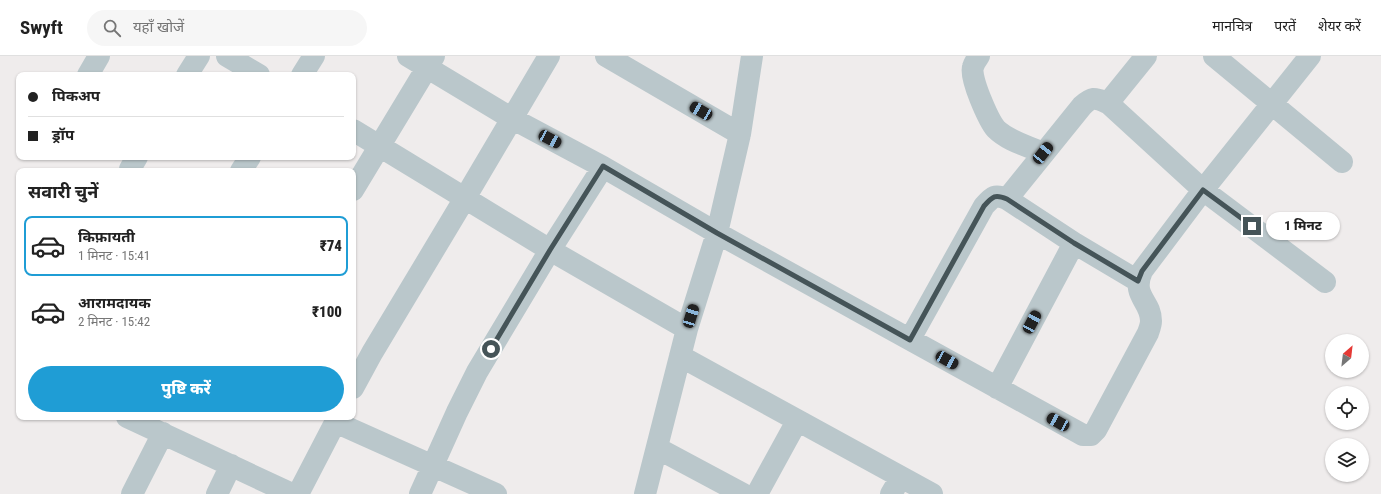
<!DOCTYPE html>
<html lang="hi">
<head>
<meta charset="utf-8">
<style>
  body { margin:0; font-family:"Roboto Condensed","Noto Sans Devanagari",sans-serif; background:#f6f6f6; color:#222; height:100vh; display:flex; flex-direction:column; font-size:15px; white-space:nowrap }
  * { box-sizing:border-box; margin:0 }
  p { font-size:13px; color:#767676 }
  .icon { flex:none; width:22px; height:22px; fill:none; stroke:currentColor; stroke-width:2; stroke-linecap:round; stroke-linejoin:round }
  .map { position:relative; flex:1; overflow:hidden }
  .side { position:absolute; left:16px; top:112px; width:340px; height:252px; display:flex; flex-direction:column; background:#fff; border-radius:8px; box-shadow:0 1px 3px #0004 }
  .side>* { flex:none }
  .hud { position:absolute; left:16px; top:16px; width:340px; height:88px; border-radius:8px; box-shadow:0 1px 3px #0004; display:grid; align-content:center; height:88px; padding:0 12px; background:#fff }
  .needle { width:26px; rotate:28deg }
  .controls { position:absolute; left:1325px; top:278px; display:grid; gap:8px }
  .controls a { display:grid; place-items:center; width:44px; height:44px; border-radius:50%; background:#fff; box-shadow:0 1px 3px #0004; font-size:20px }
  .end { position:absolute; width:18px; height:18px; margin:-9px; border:5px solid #455458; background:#fff; box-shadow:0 0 0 2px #fff }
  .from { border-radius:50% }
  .bubble { position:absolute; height:28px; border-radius:14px; background:#fff; box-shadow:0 1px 3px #0004; font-size:13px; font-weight:800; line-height:28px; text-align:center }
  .car { position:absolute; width:12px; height:24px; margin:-12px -6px; border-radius:5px; box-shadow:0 0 3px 1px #0007; background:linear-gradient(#222 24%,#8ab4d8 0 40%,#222 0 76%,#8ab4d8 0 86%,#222 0) }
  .hud b { display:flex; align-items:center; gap:14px; height:38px; font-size:15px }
  .hud b+b { border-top:1px solid #e0e0e0 }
  .hud i { width:10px; height:10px; background:#222 }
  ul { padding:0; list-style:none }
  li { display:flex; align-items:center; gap:12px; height:60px; margin:0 8px 6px; padding:0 4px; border:2px solid transparent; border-radius:8px }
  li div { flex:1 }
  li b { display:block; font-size:15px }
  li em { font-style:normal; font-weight:800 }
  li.active { border-color:#1f9dd5 }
  li>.icon { width:36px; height:36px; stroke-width:1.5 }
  h2 { padding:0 12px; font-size:18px; line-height:48px }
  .action { display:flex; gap:8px; margin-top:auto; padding:8px 12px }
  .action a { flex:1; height:46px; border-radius:24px; background:#1f9dd5; color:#fff; font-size:16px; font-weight:800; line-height:46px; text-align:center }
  header { display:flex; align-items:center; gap:24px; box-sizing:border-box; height:56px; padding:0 20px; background:#fff; border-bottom:1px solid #e0e0e0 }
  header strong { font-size:19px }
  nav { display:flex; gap:22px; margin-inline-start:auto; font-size:14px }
  .search { width:280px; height:36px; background:#f6f6f6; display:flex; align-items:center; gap:10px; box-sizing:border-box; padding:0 14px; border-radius:22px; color:#767676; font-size:15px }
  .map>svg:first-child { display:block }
</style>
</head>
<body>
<header>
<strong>Swyft</strong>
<div class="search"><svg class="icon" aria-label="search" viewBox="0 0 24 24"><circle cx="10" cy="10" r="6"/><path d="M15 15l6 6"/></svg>यहाँ खोजें</div>
<nav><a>मानचित्र</a><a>परतें</a><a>शेयर करें</a></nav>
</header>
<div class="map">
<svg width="1381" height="438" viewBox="0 0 1381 438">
  <rect width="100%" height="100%" fill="#efecec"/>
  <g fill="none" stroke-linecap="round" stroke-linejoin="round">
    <!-- minor -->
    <path stroke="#bac7cb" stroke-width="22" d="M227,0L259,19
      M408,0L511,62L603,111L717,177L1083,379H1091L1096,374L1148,277C1149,274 1151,269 1151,265C1151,244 1131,241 1142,215L1203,134L1310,0
      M606,0L740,78
      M979,0C977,3 974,7 973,11C969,21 989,65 996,73C1008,85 1028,90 1043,97
      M1214,0L1342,106
      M88,19L99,0
      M187,19L199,0
      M302,19L314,0
      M1108,47L1146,0
      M353,74L550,194L687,273
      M130,113L137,101
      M241,115L250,101
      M353,134L434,0
      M1007,143L1082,50C1093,40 1095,42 1108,47L1203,134L1325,226
      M910,283L984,150C993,140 995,138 1007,143L1074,187L1138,225
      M680,300L932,438
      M353,332L372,297L465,142L549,0
      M997,332L1074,187
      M127,361L292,438
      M335,366L496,438
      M657,392L743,438
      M132,438L163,377
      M217,438L231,409
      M298,438L338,361
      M420,438L457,356L477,316L550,194L603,111
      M645,438L687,273L717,177L740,78L752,0
      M757,438L797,365
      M891,438L901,421"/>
  </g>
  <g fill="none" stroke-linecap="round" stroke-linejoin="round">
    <!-- route -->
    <path stroke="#455458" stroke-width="5" d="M491,293L550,194L603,110L717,177L910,284L984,150C993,140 995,138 1007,143L1074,187L1138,225L1142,215L1203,134L1252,170"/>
  </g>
</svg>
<div class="controls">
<a><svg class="needle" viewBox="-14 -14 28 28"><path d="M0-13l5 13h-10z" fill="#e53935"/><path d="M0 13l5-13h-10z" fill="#767676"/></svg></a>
<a><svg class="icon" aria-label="locate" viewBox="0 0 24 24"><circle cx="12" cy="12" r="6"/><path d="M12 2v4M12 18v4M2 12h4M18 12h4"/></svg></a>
<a><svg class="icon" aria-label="layers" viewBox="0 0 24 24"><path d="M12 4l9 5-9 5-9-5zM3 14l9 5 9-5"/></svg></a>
</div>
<i class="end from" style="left:491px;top:293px"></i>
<i class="end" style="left:1252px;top:170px"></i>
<div class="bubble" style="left:1266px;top:156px;width:74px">1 मिनट</div>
<i class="car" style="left:701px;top:55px;rotate:300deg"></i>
<i class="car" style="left:550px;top:83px;rotate:118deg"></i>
<i class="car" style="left:1043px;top:97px;rotate:39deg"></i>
<i class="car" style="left:691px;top:260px;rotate:17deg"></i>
<i class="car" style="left:1032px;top:266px;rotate:28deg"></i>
<i class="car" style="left:947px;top:304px;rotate:119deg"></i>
<i class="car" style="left:1058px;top:366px;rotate:299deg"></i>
<div class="hud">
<b><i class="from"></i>पिकअप</b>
<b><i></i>ड्रॉप</b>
</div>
<section class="side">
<h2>सवारी चुनें</h2>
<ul>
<li class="active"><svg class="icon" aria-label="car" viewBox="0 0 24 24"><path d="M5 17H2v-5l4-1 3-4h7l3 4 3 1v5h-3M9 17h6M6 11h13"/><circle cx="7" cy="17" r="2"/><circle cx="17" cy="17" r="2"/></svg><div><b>किफ़ायती</b><p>1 मिनट · 15:41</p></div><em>₹74</em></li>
<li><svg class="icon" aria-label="car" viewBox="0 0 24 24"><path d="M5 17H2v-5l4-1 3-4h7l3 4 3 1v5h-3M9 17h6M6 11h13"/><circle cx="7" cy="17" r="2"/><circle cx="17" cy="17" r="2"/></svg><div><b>आरामदायक</b><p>2 मिनट · 15:42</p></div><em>₹100</em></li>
</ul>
<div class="action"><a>पुष्टि करें</a></div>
</section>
</div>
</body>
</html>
